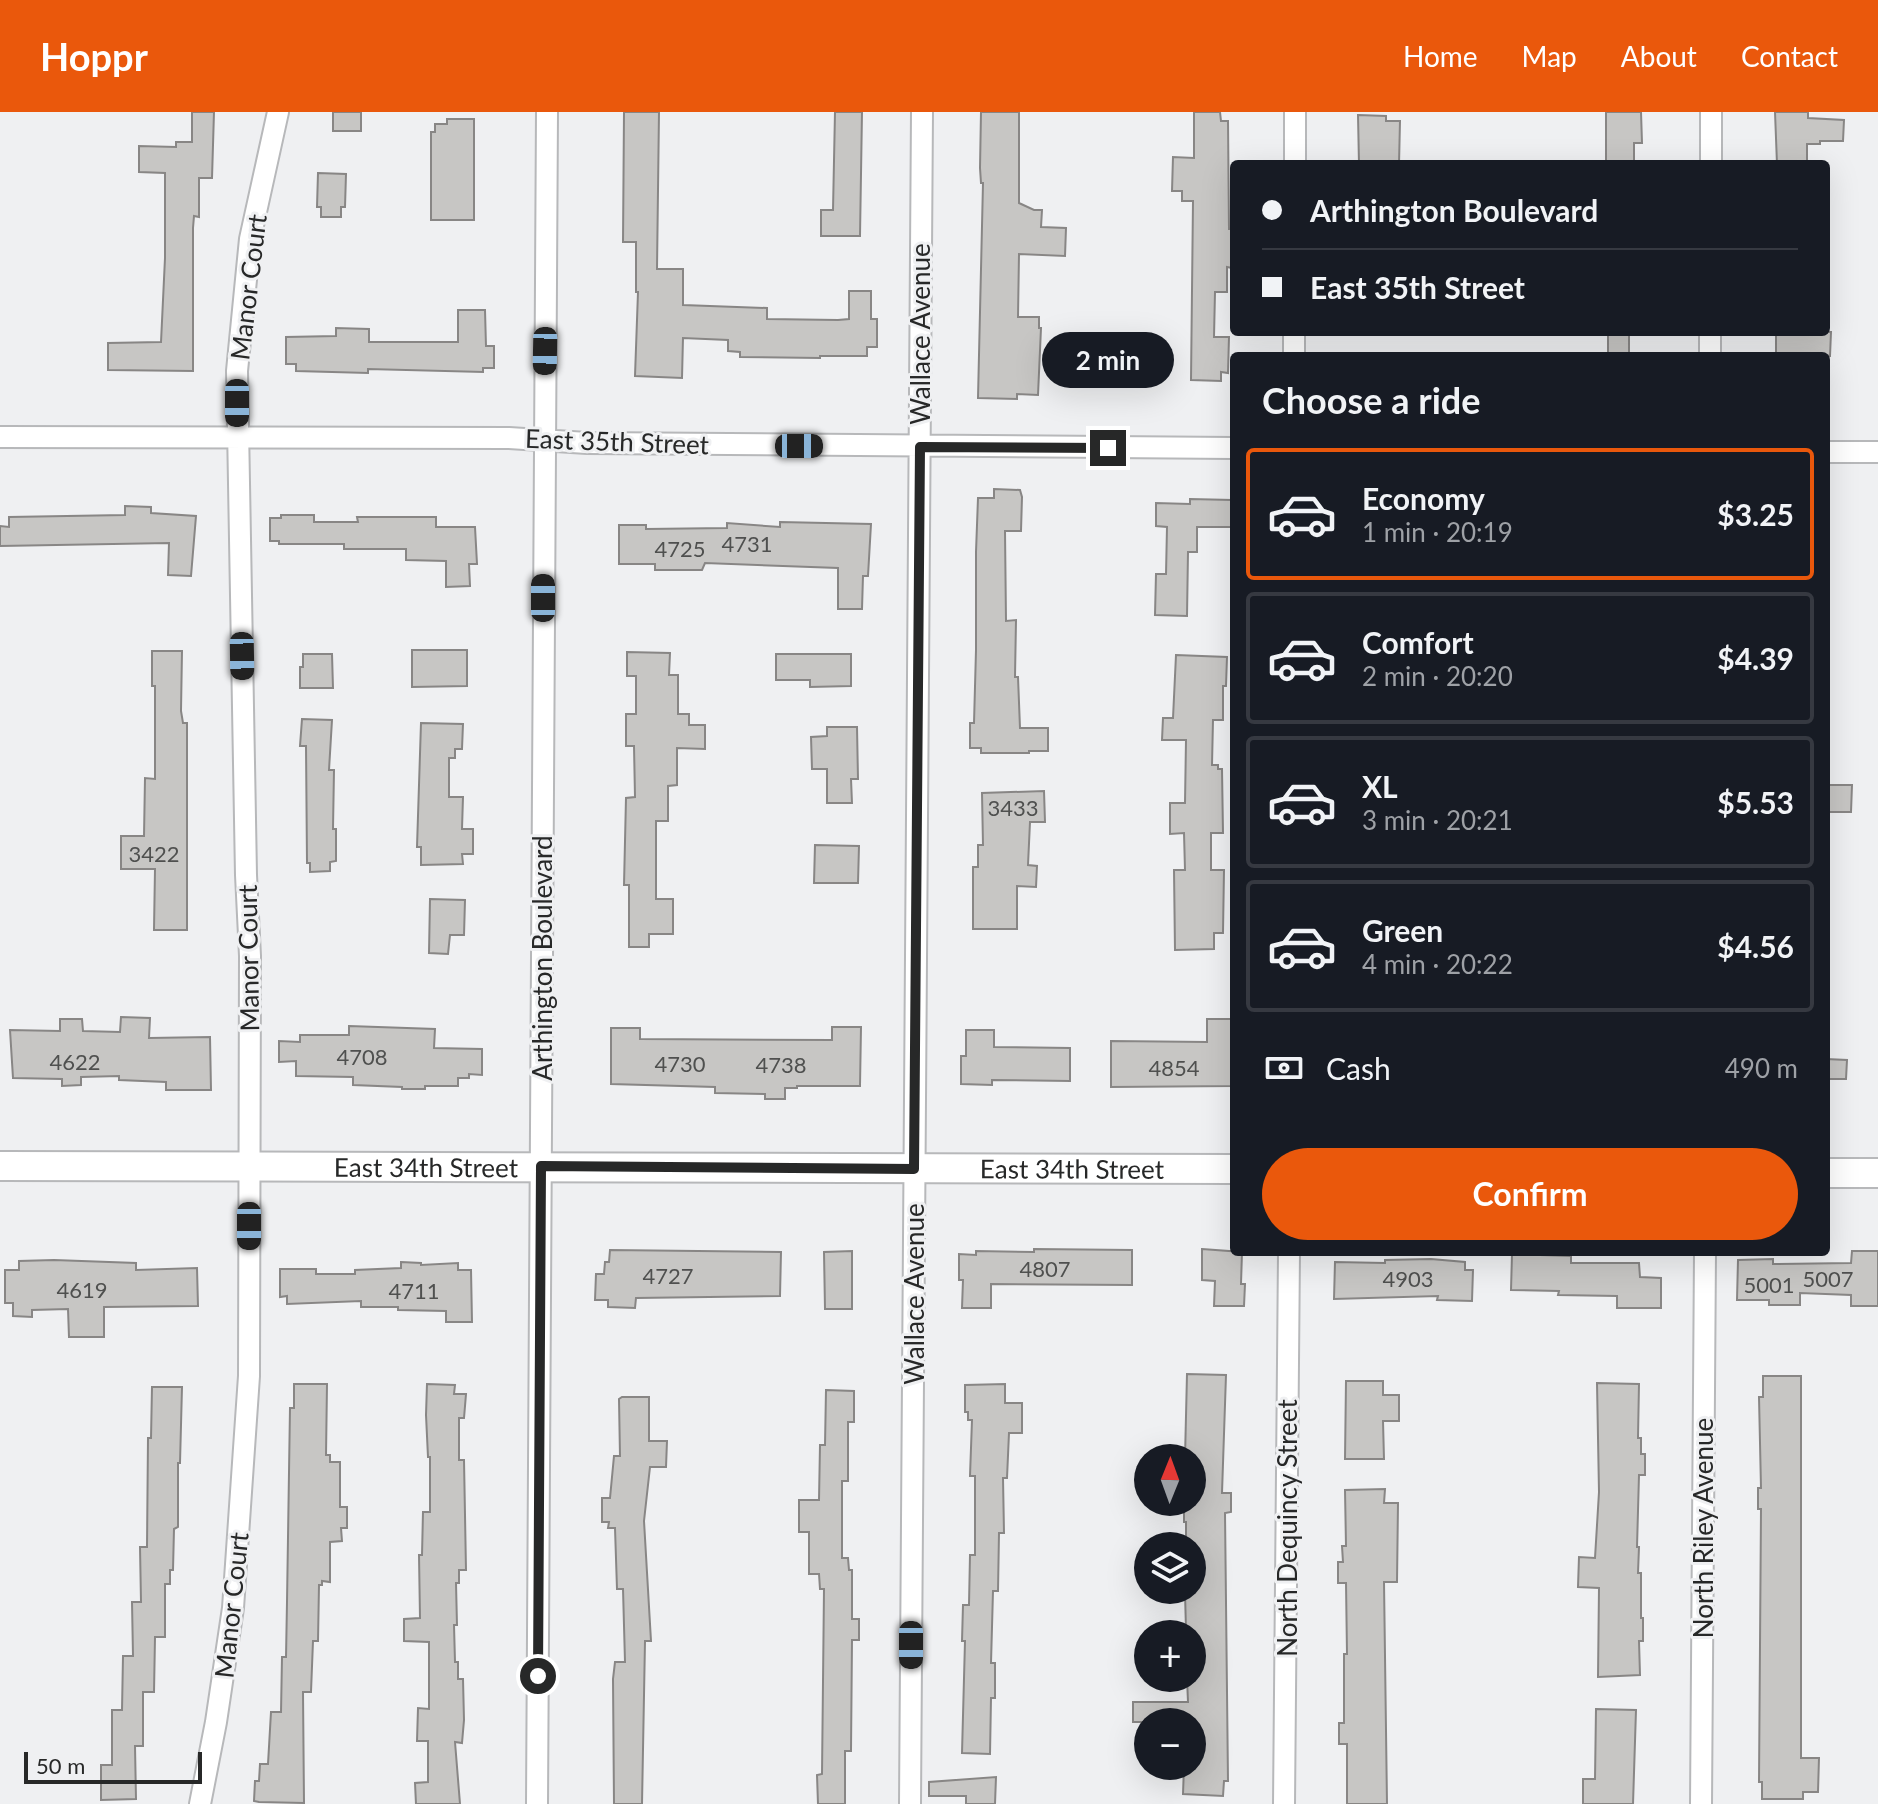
<!DOCTYPE html>
<html lang="en">
<head>
<meta charset="utf-8">
<style>
  body { margin:0; font-family:Lato,sans-serif; background:#20242c; color:#f1f3f6; height:100vh; display:flex; flex-direction:column; font-size:30px; white-space:nowrap }
  * { box-sizing:border-box; margin:0 }
  p { font-size:26px; color:#9ea1a6 }
  .icon { flex:none; width:44px; height:44px; fill:none; stroke:currentColor; stroke-width:2; stroke-linecap:round; stroke-linejoin:round }
  .map { position:relative; flex:1; overflow:hidden }
  .sheet { position:absolute; left:1230px; top:240px; width:600px; height:904px; display:flex; flex-direction:column; background:#171b24; border-radius:8px; box-shadow:0 8px 32px #0002 }
  .sheet>* { flex:none }
  .banner { position:absolute; left:1230px; top:48px; width:600px; height:176px; border-radius:8px; box-shadow:0 8px 32px #0002; display:grid; align-content:center; height:176px; padding:0 32px; background:#171b24 }
  .needle { width:52px; rotate:1deg }
  .controls { position:absolute; left:1134px; top:1332px; display:grid; gap:16px }
  .controls a { display:grid; place-items:center; width:72px; height:72px; border-radius:50%; background:#171b24; box-shadow:0 8px 32px #0002; font-size:40px }
  .scale { position:absolute; left:24px; bottom:20px; width:178px; box-sizing:border-box; padding-left:8px; border:4px solid #272828; border-top:0; font-size:22px; line-height:28px; white-space:nowrap; color:#272828; -webkit-text-stroke:6px #eff0f2; paint-order:stroke }
  .end { position:absolute; width:36px; height:36px; margin:-18px; border:10px solid #272828; background:#fff; box-shadow:0 0 0 4px #fff }
  .from { border-radius:50% }
  .bubble { position:absolute; height:56px; border-radius:28px; background:#171b24; box-shadow:0 8px 32px #0002; font-size:26px; font-weight:700; line-height:56px; text-align:center }
  .car { position:absolute; width:24px; height:48px; margin:-24px -12px; border-radius:10px; box-shadow:0 0 6px 2px #0007; background:linear-gradient(#222 24%,#8ab4d8 0 40%,#222 0 76%,#8ab4d8 0 86%,#222 0) }
  .banner b { display:flex; align-items:center; gap:28px; height:76px; font-size:30px }
  .banner b+b { border-top:2px solid #363941 }
  .banner i { width:20px; height:20px; background:#f1f3f6 }
  ul { padding:0; list-style:none }
  li { display:flex; align-items:center; gap:24px; height:132px; margin:0 16px 12px; padding:0 16px; border:4px solid #363941; border-radius:8px }
  li div { flex:1 }
  li b { display:block; font-size:30px }
  li em { font-style:normal; font-weight:700 }
  li.selected { border-color:#ea580c }
  li>.icon { width:72px; height:72px; stroke-width:1.5 }
  h2 { padding:0 32px; font-size:36px; line-height:96px }
  .pay { display:flex; align-items:center; gap:20px; height:88px; padding:0 32px; font-size:30px }
  .pay p { margin-inline-start:auto }
  .button { display:flex; gap:16px; margin-top:auto; padding:16px 32px }
  .button a { flex:1; height:92px; border-radius:48px; background:#ea580c; color:#fff; font-size:32px; font-weight:700; line-height:92px; text-align:center }
  header { display:flex; align-items:center; gap:48px; box-sizing:border-box; height:112px; padding:0 40px; background:#ea580c; color:#fff }
  header strong { font-size:38px }
  nav { display:flex; gap:44px; margin-inline-start:auto; font-size:28px }
  .map>svg:first-child { display:block }
</style>
</head>
<body>
<header>
<strong>Hoppr</strong>
<nav><a>Home</a><a>Map</a><a>About</a><a>Contact</a></nav>
</header>
<div class="map">
<svg width="1878" height="1692" viewBox="0 0 1878 1692">
  <rect width="100%" height="100%" fill="#eff0f2"/>
  <!-- building -->
  <path fill="#c7c6c4" stroke="#888685" stroke-width="2" d="M192,0H214L212,66H199V105L194,104L193,116V259L108,258V231L161,230L165,146V61L139,60V34L176,35V30H192Z
    M333,0H361V19H333Z
    M624,0H659L657,157H683V193L767,196V207L838,208L849,207V179H871V207H877V235H867V244H820V246L740,245V240L728,239V228L683,226L682,266L635,264L638,180H636V130H623Z
    M835,0H862L860,124H821V98H833Z
    M981,0H1019V91L1034,98H1042L1041,115L1066,116L1065,144L1019,142L1018,205H1039V216H1041L1038,283L1017,282V287L978,286L983,71H981L980,56Z
    M1194,0H1220L1221,9H1228L1229,117H1233L1232,156L1227,155V180H1215L1214,225H1229L1228,261L1221,260V269L1191,268L1193,89H1182V79H1172L1173,45L1194,46Z
    M1606,0H1641L1642,31H1634V52H1606Z
    M1775,0H1808V6L1844,8L1843,29H1820V32H1807V52H1777Z
    M1358,3L1386,4V9H1400L1399,52H1359Z
    M447,7H474V108H431V20H435V12H447Z
    M318,61L346,62L345,95H341V105H321V95H317Z
    M458,198H485L486,234H494V256H483V260L368,257V261L296,259V252H286V225L336,224V216L369,217V230H458Z
    M1608,220H1629V244H1608Z
    M1776,220H1831L1830,244H1776Z
    M994,377L1020,378L1022,385L1021,419H1005L1006,509L1016,508L1015,565H1018L1020,616H1048V639H1029V641H981V636H970V611H974L976,538V440L978,386H994Z
    M1190,387L1232,388L1231,415H1197V440H1188L1187,504L1155,503L1156,462H1166L1167,415L1156,414V391L1190,392Z
    M125,394L151,395V401L196,404L191,464L168,463L169,431L0,434V414L9,415V405L125,403Z
    M281,403H314V410H358L357,405H436V415H475L477,452H469L470,474L446,475V449L406,448V437H344V432H279V429H270V406H281Z
    M780,410L871,412L868,464H863L862,497H838V456L705,451L702,458H655V452H619V413H646V417L727,416V411L780,415Z
    M412,538H467V574L412,575Z
    M152,539H182L181,599L183,611H187V818H154L155,757H121V724H144L145,666L155,667V574H152Z
    M627,540L670,541L669,563H678V602H689V613H705V637L677,636V673L668,674V709H656V787H673V822H649V835H629V773H624L626,686L635,685L634,634H626V602H636V564H627Z
    M303,542H332L333,576H300V555H303Z
    M776,542H851V574L810,575V568H776Z
    M1176,543L1227,545L1226,574H1223V608H1213L1212,653H1218V657H1222L1223,721H1211V758H1224L1223,821H1214V837L1175,838L1174,758H1185L1184,721L1170,722V691H1185L1186,628H1162L1163,606H1173Z
    M302,607L332,608L329,658H334L333,717H336V749L330,750V759L310,760V751H307L306,634H300Z
    M421,611L463,612L462,637H455V646H449V685H463L462,717H473V742H462L463,752L421,753V735H417Z
    M827,615H857L858,667H851L852,691H827V657H812L811,625L827,624Z
    M1826,673H1852L1851,700H1826Z
    M1044,679L1045,710H1030L1028,753L1037,754L1036,775L1017,774V817H973V755H978V733H983L982,681Z
    M815,733L859,734L858,771H814Z
    M430,787L465,788L464,823H450L448,842L429,841Z
    M121,905L150,906L149,926L210,925L211,978H166V970L119,968V964L81,965V973L62,974V967L13,966L10,918L60,919V907H82L83,919L120,920Z
    M1207,907H1234V974L1111,975V929L1207,930Z
    M349,914L435,917L434,936L482,937V963L469,962V966H458V974H425V977H402V975L353,973V965L296,964V949L279,950V929L300,930V923H349Z
    M832,915H861L860,974H797V976H785V987H765V982L715,981V975L611,972V916H640V927L832,928Z
    M966,918H994V935L1070,936V969L992,968V973L961,972V944H966Z
    M1826,947L1847,948L1846,967H1826Z
    M1034,1137L1132,1138V1173L991,1172V1196H962L963,1168H959V1142L976,1143V1139L1034,1140Z
    M1202,1137L1242,1140L1241,1172H1245L1244,1194H1214L1215,1169L1202,1168Z
    M610,1138L781,1140L780,1184L636,1186L635,1196L608,1195V1188H595L596,1162H604L605,1150H609Z
    M852,1139V1197H825L824,1140Z
    M1852,1139H1878V1194H1851V1183L1800,1181V1193H1769V1188H1737L1738,1148L1773,1147V1152L1851,1151Z
    M1512,1142L1571,1144V1151H1639L1640,1165L1661,1166V1196H1617V1184L1558,1183L1559,1179L1511,1178Z
    M1431,1147L1465,1150V1158H1473L1472,1189L1437,1188L1438,1184L1334,1187L1335,1150L1385,1151V1148Z
    M54,1148L136,1151V1158L197,1156L198,1194L104,1195V1225H69L68,1197L32,1198V1205L13,1204V1191H5V1158H19V1149Z
    M401,1150L421,1151V1153L458,1151V1158H471L472,1210H446V1199L398,1198V1195H361V1189L287,1192V1184L280,1185V1157H316V1162H355V1158L401,1156Z
    M1187,1262L1226,1263L1222,1381H1231V1400L1225,1401L1228,1669H1224L1223,1684L1183,1682L1184,1654H1192V1610H1133V1590H1188L1187,1566H1192V1518H1186L1185,1481H1192V1434H1186V1410H1184V1390H1192V1346H1185Z
    M1763,1264H1801V1646H1819L1818,1680H1803V1687H1762V1670H1759L1761,1397H1758V1376H1761L1759,1285H1763Z
    M1346,1269H1383V1283H1399V1309H1383L1384,1347H1345Z
    M1597,1271L1639,1272L1638,1326H1641V1342H1645V1363H1639L1637,1435H1639L1638,1461H1641V1506H1643V1529H1639L1640,1563L1598,1565L1599,1476L1578,1475L1579,1445L1595,1446L1599,1380Z
    M294,1272H327L326,1343H330V1350H340V1395H347V1416H341L342,1429L330,1430V1470L322,1469V1473H319L318,1529H313L311,1580H303L304,1691L259,1690L254,1689L255,1669H259L260,1652H268L271,1600H281L282,1545H286L287,1490L290,1296H294Z
    M427,1272L455,1273L454,1282H466L464,1306H459V1348H464L466,1458H459V1471H456L457,1513H454L455,1550H458V1567H463L464,1608L462,1631L455,1630L460,1692H416L415,1671L428,1670V1629H417L418,1596L429,1597V1530L404,1529V1507L420,1506L419,1443H422L423,1400H430V1345H428L426,1303Z
    M1005,1272V1291H1022V1321H1009L1007,1366H1003L1004,1421H999L998,1479H993L991,1551H995V1586H991L990,1642L962,1641L965,1529H962L963,1493H969L970,1443H975V1364H970L972,1308H968V1300H965V1273Z
    M152,1275H182L180,1351H178V1415L174,1417L173,1458H170V1472H165V1525H155L154,1580H143V1634H135L136,1687L101,1688V1653H112V1598H122L123,1544H133L132,1490H141L140,1435H147L148,1326H151Z
    M826,1278L854,1279V1310H848V1369H842V1446H848L849,1458H852V1507H859V1528H852L851,1639H845V1692H818L817,1663L822,1662L824,1477H820L819,1462H809V1420H799V1388H819L820,1333H825Z
    M622,1285H649V1329H667L666,1355H650L644,1409L651,1529H645L642,1692H614L613,1567L615,1550H625L623,1477H617L615,1416H608L609,1410H602V1386H610L614,1344H620L619,1287Z
    M1385,1377L1384,1391H1398L1397,1470H1384L1387,1692H1347V1632H1339V1611H1344V1542H1347L1346,1471H1338V1450H1343L1342,1434H1346L1345,1378Z
    M1596,1597L1636,1598L1633,1692H1583V1667H1595Z
    M996,1665L995,1692H966V1684H929V1670Z"/>
  <g fill="none" stroke-linecap="round" stroke-linejoin="round">
    <defs>
      <path id="minor" d="M1295,52V0
        M1711,52V0
        M1294,244V220
        M1710,244V220
        M0,325L509,326L587,331L1234,336
        M1826,340H1878
        M200,1692L216,1610L233,1496L249,1264L250,844L246,763L237,259L250,127L278,0
        M537,1692L547,0
        M910,1692L922,0
        M1284,1692L1289,1140
        M1701,1692L1705,1140"/>
      <g id="secondary">
        <path id="s1" d="M0,1054L1234,1057"/>
        <path d="M1826,1061H1878"/>
      </g>
    </defs>
    <!-- minor casing -->
    <use href="#minor" stroke="#b7b8ba" stroke-width="24"/>
    <!-- secondary casing -->
    <use href="#secondary" stroke="#b7b8ba" stroke-width="32"/>
    <!-- minor -->
    <use href="#minor" stroke="#fff" stroke-width="20"/>
    <!-- secondary -->
    <use href="#secondary" stroke="#fff" stroke-width="28"/>
  </g>
  <g fill="none" stroke-linecap="round" stroke-linejoin="round">
    <!-- route -->
    <path stroke="#272828" stroke-width="10" d="M538,1564L541,1054L914,1057L920,335L1108,336"/>
  </g>
  <g text-anchor="middle" dominant-baseline="central" stroke-width="6" stroke-linejoin="round" paint-order="stroke">
    <!-- number labels -->
    <g font-size="22" fill="#4f504f">
      <text x="747" y="431">4731</text>
      <text x="680" y="436">4725</text>
      <text x="1013" y="695">3433</text>
      <text x="154" y="741">3422</text>
      <text x="362" y="944">4708</text>
      <text x="75" y="949">4622</text>
      <text x="680" y="951">4730</text>
      <text x="781" y="952">4738</text>
      <text x="1174" y="955">4854</text>
      <text x="1045" y="1156">4807</text>
      <text x="668" y="1163">4727</text>
      <text x="1408" y="1166">4903</text>
      <text x="1828" y="1166">5007</text>
      <text x="1769" y="1172">5001</text>
      <text x="82" y="1177">4619</text>
      <text x="414" y="1178">4711</text>
    </g>
    <!-- street labels -->
    <g font-size="26" fill="#272828" stroke="#eff0f2">
      <text transform="translate(248 175) rotate(-83)">Manor Court</text>
      <text transform="translate(920 222) rotate(-90)">Wallace Avenue</text>
      <text transform="translate(617 329) rotate(2)">East 35th Street</text>
      <text transform="translate(248 846) rotate(-91)">Manor Court</text>
      <text transform="translate(542 846) rotate(-90)">Arthington Boulevard</text>
      <text stroke="none"><textPath href="#s1" startOffset="426">East 34th Street</textPath></text>
      <text stroke="none"><textPath href="#s1" startOffset="1072">East 34th Street</textPath></text>
      <text transform="translate(914 1182) rotate(-90)">Wallace Avenue</text>
      <text transform="translate(1287 1416) rotate(-90)">North Dequincy Street</text>
      <text transform="translate(1703 1416) rotate(-90)">North Riley Avenue</text>
      <text transform="translate(231 1493) rotate(-84)">Manor Court</text>
    </g>
  </g>
</svg>
<div class="controls">
<a><svg class="needle" viewBox="-14 -14 28 28"><path d="M0-13l5 13h-10z" fill="#e53935"/><path d="M0 13l5-13h-10z" fill="#9ea1a6"/></svg></a>
<a><svg class="icon" aria-label="layers" viewBox="0 0 24 24"><path d="M12 4l9 5-9 5-9-5zM3 14l9 5 9-5"/></svg></a>
<a>+</a>
<a>−</a>
</div>
<div class="scale">50 m</div>
<i class="end from" style="left:538px;top:1564px"></i>
<i class="end" style="left:1108px;top:336px"></i>
<div class="bubble" style="left:1042px;top:220px;width:132px">2 min</div>
<i class="car" style="left:545px;top:239px;rotate:181deg"></i>
<i class="car" style="left:237px;top:291px;rotate:180deg"></i>
<i class="car" style="left:799px;top:334px;rotate:90deg"></i>
<i class="car" style="left:543px;top:486px;rotate:0deg"></i>
<i class="car" style="left:242px;top:544px;rotate:179deg"></i>
<i class="car" style="left:249px;top:1114px;rotate:180deg"></i>
<i class="car" style="left:911px;top:1533px;rotate:180deg"></i>
<div class="banner">
<b><i class="from"></i>Arthington Boulevard</b>
<b><i></i>East 35th Street</b>
</div>
<section class="sheet">
<h2>Choose a ride</h2>
<ul>
<li class="selected"><svg class="icon" aria-label="car" viewBox="0 0 24 24"><path d="M5 17H2v-5l4-1 3-4h7l3 4 3 1v5h-3M9 17h6M6 11h13"/><circle cx="7" cy="17" r="2"/><circle cx="17" cy="17" r="2"/></svg><div><b>Economy</b><p>1 min · 20:19</p></div><em>$3.25</em></li>
<li><svg class="icon" aria-label="car" viewBox="0 0 24 24"><path d="M5 17H2v-5l4-1 3-4h7l3 4 3 1v5h-3M9 17h6M6 11h13"/><circle cx="7" cy="17" r="2"/><circle cx="17" cy="17" r="2"/></svg><div><b>Comfort</b><p>2 min · 20:20</p></div><em>$4.39</em></li>
<li><svg class="icon" aria-label="car" viewBox="0 0 24 24"><path d="M5 17H2v-5l4-1 3-4h7l3 4 3 1v5h-3M9 17h6M6 11h13"/><circle cx="7" cy="17" r="2"/><circle cx="17" cy="17" r="2"/></svg><div><b>XL</b><p>3 min · 20:21</p></div><em>$5.53</em></li>
<li><svg class="icon" aria-label="car" viewBox="0 0 24 24"><path d="M5 17H2v-5l4-1 3-4h7l3 4 3 1v5h-3M9 17h6M6 11h13"/><circle cx="7" cy="17" r="2"/><circle cx="17" cy="17" r="2"/></svg><div><b>Green</b><p>4 min · 20:22</p></div><em>$4.56</em></li>
</ul>
<div class="pay"><svg class="icon" aria-label="cash" viewBox="0 0 24 24"><path d="M3 7h18v10H3z"/><circle cx="12" cy="12" r="2"/></svg>Cash<p>490 m</p></div>
<div class="button"><a>Confirm</a></div>
</section>
</div>
</body>
</html>
